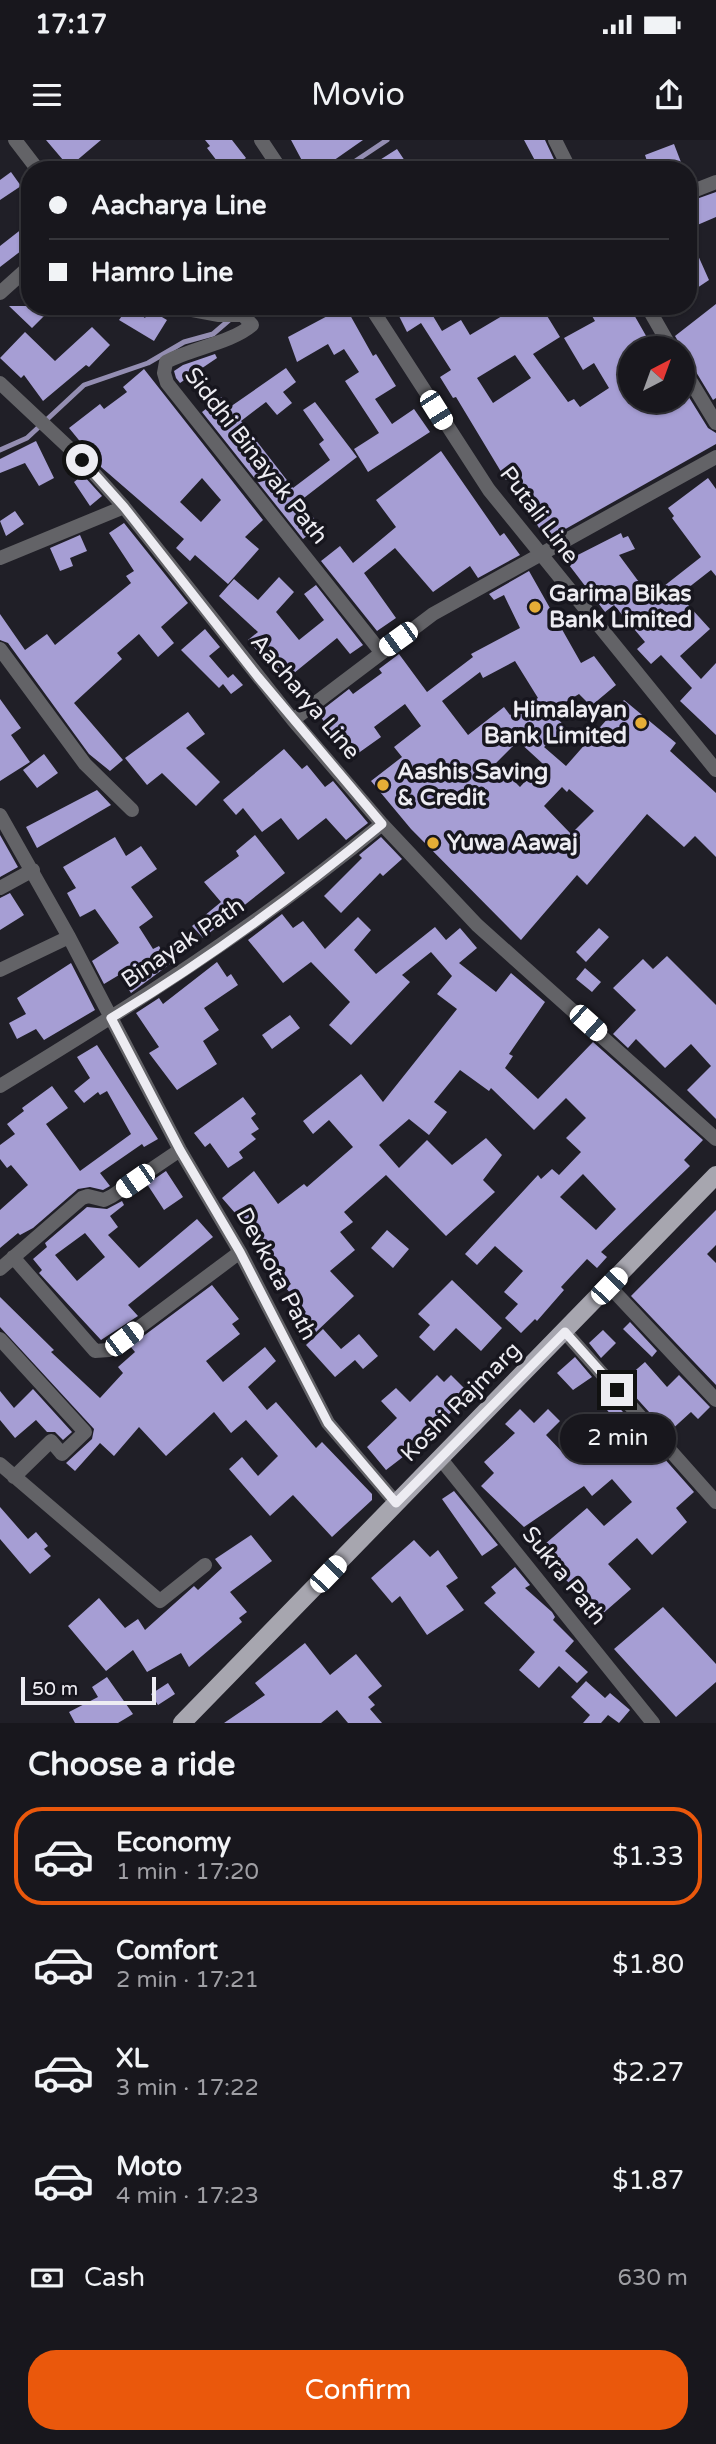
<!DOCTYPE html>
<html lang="en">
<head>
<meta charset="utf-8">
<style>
  body { margin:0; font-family:"Varela Round",sans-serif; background:#25242a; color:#f1f3f6; height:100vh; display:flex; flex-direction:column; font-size:26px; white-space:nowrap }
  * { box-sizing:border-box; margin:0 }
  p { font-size:23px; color:#9f9fa4 }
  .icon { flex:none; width:38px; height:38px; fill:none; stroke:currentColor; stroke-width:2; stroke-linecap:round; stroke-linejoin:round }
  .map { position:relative; height:1583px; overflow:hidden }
  .sheet { display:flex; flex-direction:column; background:#18171d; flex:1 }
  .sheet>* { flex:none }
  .guide { position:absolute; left:21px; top:21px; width:676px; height:154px; border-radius:28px; box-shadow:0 2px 5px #0004,0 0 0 2px #36363b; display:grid; align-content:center; height:154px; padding:0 28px; background:#18171d }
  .needle { width:46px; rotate:41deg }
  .tools { position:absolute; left:618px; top:196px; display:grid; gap:14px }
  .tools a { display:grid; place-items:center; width:77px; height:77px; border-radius:50%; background:#18171d; box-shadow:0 2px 5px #0004,0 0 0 2px #36363b; font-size:35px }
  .scale { position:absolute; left:21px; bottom:18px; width:135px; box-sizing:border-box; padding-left:7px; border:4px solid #edecf2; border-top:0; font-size:19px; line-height:24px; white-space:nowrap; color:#edecf2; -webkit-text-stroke:5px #17161e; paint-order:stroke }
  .end { position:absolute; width:32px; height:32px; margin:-16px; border:9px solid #edecf2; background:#111; box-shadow:0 0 0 4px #111 }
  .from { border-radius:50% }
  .bubble { position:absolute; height:49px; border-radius:24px; background:#18171d; box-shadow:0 2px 5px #0004,0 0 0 2px #36363b; font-size:23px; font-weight:600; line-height:49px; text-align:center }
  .car { position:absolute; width:21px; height:42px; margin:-21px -10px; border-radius:9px; box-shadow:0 0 5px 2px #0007; background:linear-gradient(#fff 24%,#345 0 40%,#fff 0 76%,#345 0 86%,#fff 0) }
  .guide b { display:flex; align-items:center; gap:24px; height:66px; font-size:26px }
  .guide b+b { border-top:2px solid #36363b }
  .guide i { width:18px; height:18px; background:#f1f3f6 }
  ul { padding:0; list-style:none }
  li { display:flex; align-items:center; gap:21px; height:98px; margin:0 14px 10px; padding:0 14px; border:4px solid transparent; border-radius:28px }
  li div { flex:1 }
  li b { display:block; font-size:26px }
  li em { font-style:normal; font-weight:600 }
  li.on { border-color:#ea580c }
  li>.icon { width:63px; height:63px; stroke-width:1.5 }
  h2 { padding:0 28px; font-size:32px; line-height:84px }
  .pay { display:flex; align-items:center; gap:18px; height:77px; padding:0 28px; font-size:26px }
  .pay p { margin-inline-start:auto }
  .primary-button { display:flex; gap:14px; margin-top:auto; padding:14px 28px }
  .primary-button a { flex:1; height:80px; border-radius:28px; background:#ea580c; color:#fff; font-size:28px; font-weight:600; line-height:80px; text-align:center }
  .status { display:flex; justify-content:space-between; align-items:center; height:49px; padding:0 35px; background:#18171d; direction:ltr }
  .status svg { height:19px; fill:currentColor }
  header { display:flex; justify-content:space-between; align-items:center; height:91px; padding:0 28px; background:#18171d; font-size:32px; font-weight:600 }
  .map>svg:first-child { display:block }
</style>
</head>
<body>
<div class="status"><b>17:17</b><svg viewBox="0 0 49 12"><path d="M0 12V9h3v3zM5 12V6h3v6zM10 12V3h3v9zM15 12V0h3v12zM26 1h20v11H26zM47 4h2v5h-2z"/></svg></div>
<header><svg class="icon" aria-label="menu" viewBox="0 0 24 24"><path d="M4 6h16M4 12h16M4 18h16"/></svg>Movio<svg class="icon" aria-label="share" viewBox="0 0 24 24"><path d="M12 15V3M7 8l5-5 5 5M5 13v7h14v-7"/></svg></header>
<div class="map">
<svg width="716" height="1583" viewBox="0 0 716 1583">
  <rect width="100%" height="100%" fill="#201f27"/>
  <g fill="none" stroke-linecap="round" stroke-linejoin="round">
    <!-- stream -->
    <path stroke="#948eb2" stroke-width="5" d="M342,30L387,0
      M0,310L27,298L84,245L148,223L184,202L213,194L235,175L239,166"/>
  </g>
  <!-- building -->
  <path fill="#a69ed4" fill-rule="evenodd" d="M46,0H101L69,27Z
    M205,0H232L246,18L231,30H224L207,8L210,6Z
    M291,0H363L320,30H307Z
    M524,0H545L559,30H540Z
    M674,4L684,30H650L645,15Z
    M397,9L411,30H364Z
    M11,32L21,46L0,60V40Z
    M716,52V77L688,89V62Z
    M23,88L30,97V104L0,127V106Z
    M688,93L709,140L688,154Z
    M716,164V258L713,260L690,222L682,217V208L675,196Z
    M9,166H39L47,173L32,188Z
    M129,166L145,178L150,170L167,180L154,201L119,180Z
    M329,166H345L373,216L376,214L396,246L375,259L392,284L414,269L430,292L368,332L354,309L379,293L345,241L359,232L344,209L334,215L328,204L297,222L288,197L333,173Z
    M394,166H427L442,191L461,180L470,195L519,166H541L560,197L533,214L568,262L574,259L580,267L609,248L594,223L583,230L564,198L595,181L589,171L600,166H629L653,208H630V261H682V246L708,288L716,293V304L546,400L510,338L506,340L456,257L453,258L440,237L451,230L421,183L407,192ZM515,215L531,238L493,263L477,238Z
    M92,187L110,205L89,227L86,225L43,261L24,235L21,238L0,218L25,192L55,221Z
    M215,214L217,218L180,243L176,238L174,231L183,225Z
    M286,228L296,242L283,252L292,263L277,275L266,262L241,281L293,348L330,320L319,304L324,300L303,270L315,262L357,317L300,361L320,386L303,399L202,272L221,257L230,267Z
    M144,229L263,380L245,397L259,409L228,444L195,415L190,421L176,408L184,399L101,327L69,288L100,264L104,269L127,252L123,247ZM202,338L221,360L201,382L180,362Z
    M36,301L54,338L39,346L25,323L0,333V319Z
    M441,311L500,396L504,393L520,415L478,438L470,426L433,452L395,408L364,433L396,478L377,491L321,421L340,406L353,423L396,387L376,360Z
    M83,335L102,356L90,366L74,342Z
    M708,338L716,349V436L711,430L679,455L710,489L680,516L701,539L716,523V595L680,561L692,548L661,515L651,524L637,509L645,502L614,465L605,472L566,421L621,393L623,398L628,396L635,409L619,415L650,457L701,417L672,378L674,376L668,368Z
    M15,371L24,384L6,396L0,381Z
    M124,383L188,463L161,487L174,503L158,517L139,494L117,513L122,519L74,563L123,620L110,631L89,614L8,503L0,500V474L25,510L47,494L55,505L131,443L126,436L134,431L109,393Z
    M80,395L87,411L70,418L73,426L60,431L50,408Z
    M529,431L581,523L594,516L616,545L591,566L579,554L551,571L566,588L544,607L566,626L624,560L676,603L670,611L716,653V717L695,696L684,707L647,674L587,745L577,735L521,800L411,689L371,641L402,617L394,607L421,586L405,564L374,587L381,597L350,619L318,573L349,549L353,554L382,533L379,529L399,514L427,552L473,517L471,514L520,488L504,455L494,460L489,454ZM515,521L538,558L510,575L504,567L468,595L442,561L480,532L483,538ZM518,601L542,623L520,647L496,623ZM562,647L567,652L569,649L594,671L571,694L544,666Z
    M279,437L294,452L276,472L299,500L324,480L304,454L316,445L363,505L350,514L337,498L283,542L248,500L258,492L219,456L234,439L258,460Z
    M205,489L220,507L209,516L228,538L233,534L243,545L231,554L223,544L219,548L181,510Z
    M0,559L21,588L11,595L30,622L0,641Z
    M188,572L205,594L186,608L220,642L196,666L162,633L147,645L125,618Z
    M284,609L302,629L307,625L325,647L333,641L368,683L346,700L326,678L298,700L281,678L262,692L243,668L236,675L223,660Z
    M44,614L58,633L37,648L23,630Z
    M97,650L111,665L37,708L26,687Z
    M0,695L18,727L0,737Z
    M255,695L285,733L203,798L192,786L221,762L204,742L239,716L236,711Z
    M115,697L126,716L141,706L157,729L131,747L153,777L139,787L153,809L159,806L170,824L131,853L119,835L104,844L92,821L119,803L95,769L80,777L67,753L76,748L63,727Z
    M381,697L402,719L383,736L380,733L341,773L324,756L362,718L359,715Z
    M10,753L24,775L0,790V758Z
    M282,774L293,788L303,781L325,809L358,777L371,790L354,810L376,834L435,787L446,800L460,788L477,808L459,823L496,852L511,833L545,862L509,914L513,916L505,928L538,959L593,902L703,1000L684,1020L690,1026L601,1112L607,1117L597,1128L587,1119L561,1147L564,1150L537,1181L535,1179L521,1193L505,1178L518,1164L504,1152L523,1131L495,1106L477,1125L465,1114L538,1035L541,1039L552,1029L559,1035L581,1012L566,998L586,978L566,958L534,990L491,948L489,951L460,930L434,962L447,972L429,995L409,979L379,1005L399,1028L427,1000L452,1025L486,998L502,1015L483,1040L495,1052L446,1096L386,1035L344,1072L353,1082L340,1092L355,1110L330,1131L354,1156L316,1192L301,1176L306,1172L286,1148L291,1144L263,1105L222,1058L254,1031L278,1064L304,1044L307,1047L353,1007L329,980L313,994L303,981L361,934L383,962L457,869L437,854L452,836L431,812L402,835L410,842L351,905L329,885L350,862L311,822L283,843L248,800ZM583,1034L616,1069L596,1090L560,1057Z
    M599,788L609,797L586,822L576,812Z
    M667,816L716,865V979L687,950L711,926L691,904L665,928L636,899L628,908L613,894L636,870L613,848L643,819L653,829Z
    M217,822L227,837L231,834L238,845L204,868L219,890L203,901L217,924L177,950L149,913L159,907L136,873L159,858L163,864Z
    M71,823L95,870L44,900L36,889L17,899L9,883L26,874L17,858Z
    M585,828L601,842L592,852L576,839Z
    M290,875L300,888L272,909L262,895Z
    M97,905L158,999L144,1007L142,1004L100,1033L110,1046L103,1050L90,1047L78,1049L33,1088L20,1095L18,1093L0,1108V1070L28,1045L11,1025L7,1028L0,1019V1005L15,994L7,984L24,971L22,968L52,946L68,968L46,984L80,1031L131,994L107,951L100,955L98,952L84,963L74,951L90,938L77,917Z
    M243,957L256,974L251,978L259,989L251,994L256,999L239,1012L243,1018L228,1028L210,1003L205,1007L194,993Z
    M166,1031L183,1057L164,1070L147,1044Z
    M122,1061L124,1065L110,1076L118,1087L108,1095L139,1128L197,1079L213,1097L128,1165L138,1176L101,1200L39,1133L42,1130L33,1119L47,1107L45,1103L87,1067L107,1069ZM85,1093L105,1117L77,1141L55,1115Z
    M716,1070V1105L707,1114L716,1123V1245L631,1156Z
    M387,1090L409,1109L393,1128L371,1108Z
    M452,1140L502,1188L481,1211L456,1188L434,1211L419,1197L430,1185L418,1174Z
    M212,1145L239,1179L232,1184L240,1194L206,1221L223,1242L265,1207L276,1221L248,1247L267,1270L276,1262L316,1308L322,1302L372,1354V1360L332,1397L293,1355L270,1376L229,1329L242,1317L258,1336L278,1316L246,1280L231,1293L214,1272L166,1316L139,1287L114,1316L100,1303L75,1331L66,1323L92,1299L94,1289L0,1187V1157L54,1210L51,1212L100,1258L123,1233L118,1227L135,1212L130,1206Z
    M630,1182L657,1211L652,1217L623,1189Z
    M323,1189L341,1209L359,1194L378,1216L363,1229L355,1220L335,1237L306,1205Z
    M603,1190L616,1203L601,1218L589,1203Z
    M575,1217L592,1237L573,1250L557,1233Z
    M645,1222L667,1247L679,1235L710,1267L698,1279L691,1272L668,1293L622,1242Z
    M437,1235L444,1242L451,1235L470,1254L412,1310L386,1330L367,1307L397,1278L381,1261L396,1248L410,1262Z
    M33,1249L72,1292L63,1300L55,1292H47L36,1280L15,1298L0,1280V1251L14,1268Z
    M607,1254L694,1352L676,1368L687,1382L652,1415L637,1398L608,1424L631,1449L600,1476L538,1410L587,1368L604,1386L632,1362L612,1339L592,1356L584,1346L524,1387L481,1346L494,1333L484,1322L515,1293L505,1284L520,1269L534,1283L548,1269L560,1281L546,1295L566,1316L611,1275L600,1261Z
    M454,1351L498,1405L482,1416L442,1359Z
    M0,1367L28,1399L36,1392L48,1406L44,1409L51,1416L30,1434L0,1399Z
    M251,1395L272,1421L230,1452L247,1472L239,1478L242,1482L189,1527L181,1513L147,1532L133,1510L106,1531L68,1486L99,1458L125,1488L138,1479L145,1490L194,1446L198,1450L222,1428L215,1419Z
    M414,1400L430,1417L438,1410L458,1438L446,1446L464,1470L427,1495L400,1456L392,1463L371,1438Z
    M515,1427L530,1445L525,1448L552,1472L555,1477L553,1480L574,1501L565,1511L588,1532L577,1543L559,1526L539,1548L519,1530L535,1512L484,1463L496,1453L491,1447Z
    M663,1467L716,1524V1542L676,1577L614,1509Z
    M305,1503L330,1535L356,1514L382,1546L368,1557L375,1565L370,1569L382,1583H348L337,1570L321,1583H224L265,1555L255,1543Z
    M107,1537L133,1574L118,1583H75L69,1572L98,1557L92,1547Z
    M586,1541L605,1558L610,1553L630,1570L619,1583L608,1575L601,1583H583L590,1575L571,1557Z
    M168,1543L175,1554L158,1565L151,1554Z"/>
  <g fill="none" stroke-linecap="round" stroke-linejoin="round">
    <!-- street -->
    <path stroke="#636367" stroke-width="14" d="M15,0L38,30
      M261,0L281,30
      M555,0L570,30
      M688,53L716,42
      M0,153L30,126
      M171,166L219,175H243L252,185C231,203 192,208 166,222L164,233L167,243L381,512
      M370,166L489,350L716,630
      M647,166L671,208
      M682,227L716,283
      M0,243L82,320L124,367L293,580L382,684L477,785L716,999
      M0,418L124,367
      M0,509L85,624L132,670
      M293,580L433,474L716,317
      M0,675L69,797L180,1010L240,1112L328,1283L396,1363
      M0,748L33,730
      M0,830L69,797
      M0,946C133,865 262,783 382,684
      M13,1117L95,1211L109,1210L240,1112
      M0,1129L82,1058L88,1056L104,1060L112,1056L180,1010
      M609,1146L716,1260
      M565,1192L716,1362
      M0,1199L85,1292L62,1314L51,1301L14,1337
      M440,1318L653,1583
      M0,1324L160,1461L205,1425"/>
    <!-- primary -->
    <path stroke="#a7a6af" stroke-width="18" d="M182,1583L716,1035"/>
  </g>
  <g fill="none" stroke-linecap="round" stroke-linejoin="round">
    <!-- route -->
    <path stroke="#edecf2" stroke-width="9" d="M82,320L124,367L258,537L382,684C297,754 206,821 111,878L180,1010L240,1112L328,1283L396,1363L565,1192L617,1250"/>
  </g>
  <!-- markers -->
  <g fill="#e5ad36" stroke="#17161e" stroke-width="2.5">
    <circle cx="535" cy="467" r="7"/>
    <circle cx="641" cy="583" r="7"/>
    <circle cx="383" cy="645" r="7"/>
    <circle cx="433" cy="703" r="7"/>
  </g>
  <g text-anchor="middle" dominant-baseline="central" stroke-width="7" stroke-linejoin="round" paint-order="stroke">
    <!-- street labels -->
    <g font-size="23" fill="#edecf2" stroke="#17161e">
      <text transform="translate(256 316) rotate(52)">Siddhi Binayak Path</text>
      <text transform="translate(539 375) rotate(53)">Putali Line</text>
      <text transform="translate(305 557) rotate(50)">Aacharya Line</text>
      <text transform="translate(183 803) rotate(-34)">Binayak Path</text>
      <text transform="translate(276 1134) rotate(62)">Devkota Path</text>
      <text transform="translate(461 1262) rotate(-45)">Koshi Rajmarg</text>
      <text transform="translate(564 1436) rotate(51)">Sukra Path</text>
    </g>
    <!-- poi labels -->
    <g font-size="23" font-weight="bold" fill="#edecf2" stroke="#17161e" text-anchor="start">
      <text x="549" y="454">Garima Bikas<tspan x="549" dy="26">Bank Limited</tspan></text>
      <text x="627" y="570" text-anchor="end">Himalayan<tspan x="627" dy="26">Bank Limited</tspan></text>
      <text x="397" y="632">Aashis Saving<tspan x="397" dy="26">&amp; Credit</tspan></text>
      <text x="447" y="703">Yuwa Aawaj</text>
    </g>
  </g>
</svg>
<div class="tools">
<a><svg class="needle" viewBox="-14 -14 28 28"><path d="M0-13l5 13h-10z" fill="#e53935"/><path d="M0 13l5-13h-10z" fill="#9f9fa4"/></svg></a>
</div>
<div class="scale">50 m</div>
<i class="end from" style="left:82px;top:320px"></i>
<i class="end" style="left:617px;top:1250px"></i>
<div class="bubble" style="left:560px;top:1274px;width:116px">2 min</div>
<i class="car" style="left:436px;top:270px;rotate:148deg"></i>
<i class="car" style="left:398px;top:499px;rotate:234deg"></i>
<i class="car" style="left:588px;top:883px;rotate:132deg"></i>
<i class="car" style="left:135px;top:1041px;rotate:235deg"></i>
<i class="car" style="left:609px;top:1146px;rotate:44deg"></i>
<i class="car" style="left:124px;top:1199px;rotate:53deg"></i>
<i class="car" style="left:328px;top:1434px;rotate:44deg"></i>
<div class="guide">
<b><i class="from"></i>Aacharya Line</b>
<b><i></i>Hamro Line</b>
</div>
</div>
<section class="sheet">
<h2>Choose a ride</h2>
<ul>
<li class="on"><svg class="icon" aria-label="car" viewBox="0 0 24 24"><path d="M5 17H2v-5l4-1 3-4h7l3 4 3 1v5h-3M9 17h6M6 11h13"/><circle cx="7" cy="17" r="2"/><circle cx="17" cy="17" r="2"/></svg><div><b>Economy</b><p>1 min · 17:20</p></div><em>$1.33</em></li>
<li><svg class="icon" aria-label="car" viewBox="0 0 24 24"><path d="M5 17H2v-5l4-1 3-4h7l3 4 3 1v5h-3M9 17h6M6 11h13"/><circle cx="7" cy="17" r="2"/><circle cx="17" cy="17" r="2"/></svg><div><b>Comfort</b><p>2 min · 17:21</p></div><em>$1.80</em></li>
<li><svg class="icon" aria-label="car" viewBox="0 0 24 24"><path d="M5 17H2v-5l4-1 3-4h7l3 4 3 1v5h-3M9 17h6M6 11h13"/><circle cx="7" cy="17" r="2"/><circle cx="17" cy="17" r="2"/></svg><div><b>XL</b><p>3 min · 17:22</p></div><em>$2.27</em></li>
<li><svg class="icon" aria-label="car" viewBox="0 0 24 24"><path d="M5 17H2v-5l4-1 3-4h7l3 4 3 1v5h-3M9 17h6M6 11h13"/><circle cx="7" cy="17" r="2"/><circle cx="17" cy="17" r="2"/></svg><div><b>Moto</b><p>4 min · 17:23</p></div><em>$1.87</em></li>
</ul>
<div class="pay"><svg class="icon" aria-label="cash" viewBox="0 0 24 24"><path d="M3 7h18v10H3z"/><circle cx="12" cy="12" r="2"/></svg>Cash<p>630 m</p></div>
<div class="primary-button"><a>Confirm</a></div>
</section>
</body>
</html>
